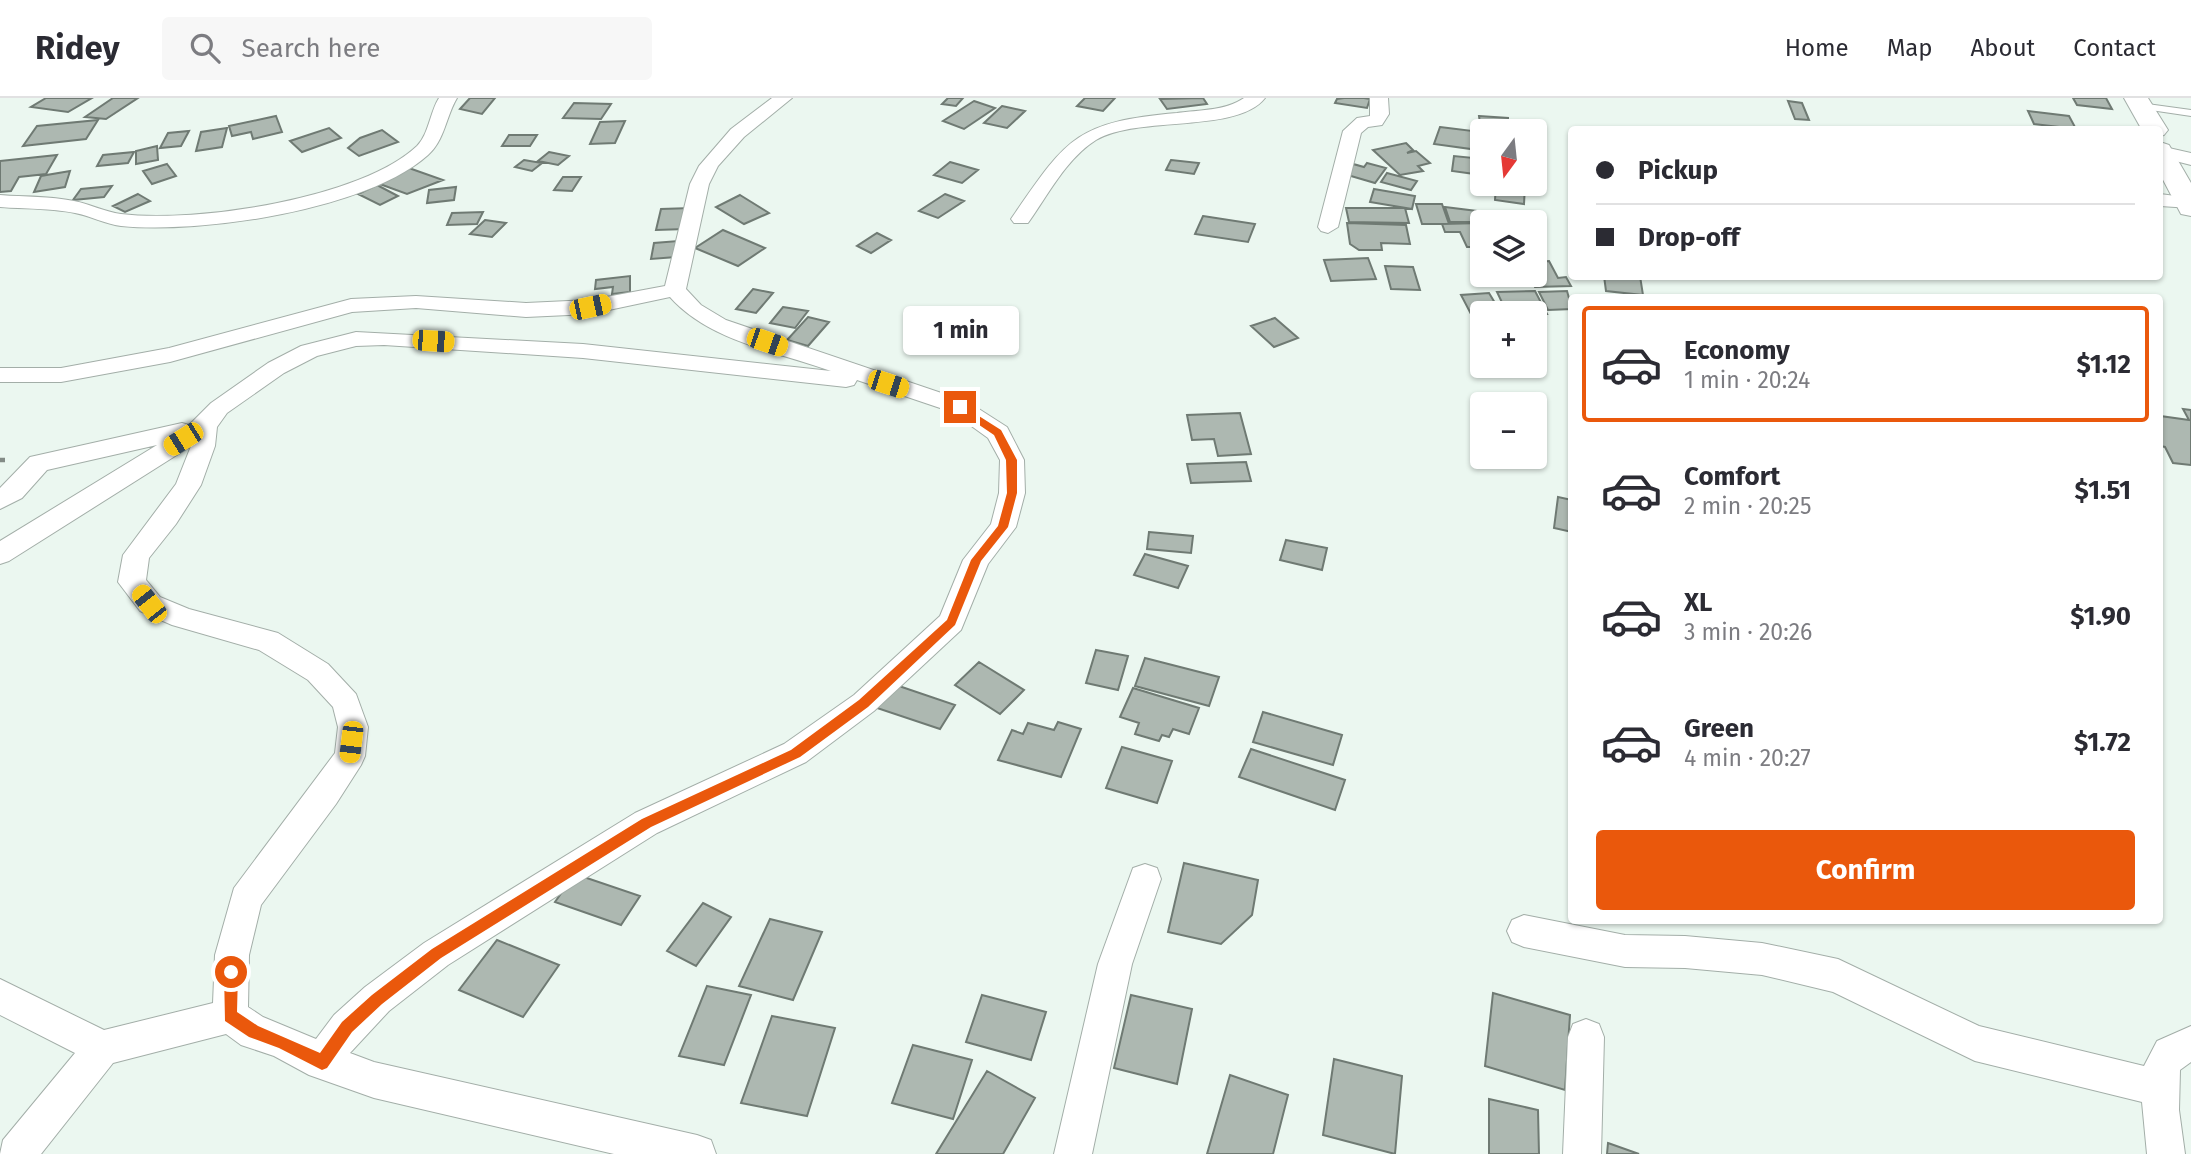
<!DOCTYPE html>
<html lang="en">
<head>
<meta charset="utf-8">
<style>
  body { margin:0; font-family:"Fira Sans",sans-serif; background:#f7f7f7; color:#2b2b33; height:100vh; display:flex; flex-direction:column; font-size:26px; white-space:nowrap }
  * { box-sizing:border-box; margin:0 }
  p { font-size:23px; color:#7c7c81 }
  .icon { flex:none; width:38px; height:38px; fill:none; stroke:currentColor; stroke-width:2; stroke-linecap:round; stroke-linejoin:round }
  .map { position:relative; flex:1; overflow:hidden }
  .details { position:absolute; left:1568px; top:196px; width:595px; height:630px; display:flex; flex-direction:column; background:#fff; border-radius:7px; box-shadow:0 2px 5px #0004 }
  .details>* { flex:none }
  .hud { position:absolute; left:1568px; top:28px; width:595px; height:154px; border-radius:7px; box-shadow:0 2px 5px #0004; display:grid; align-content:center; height:154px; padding:0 28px; background:#fff }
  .needle { width:46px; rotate:195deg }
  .controls { position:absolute; left:1470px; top:21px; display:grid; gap:14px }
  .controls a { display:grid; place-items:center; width:77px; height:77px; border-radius:7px; background:#fff; box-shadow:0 2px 5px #0004; font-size:35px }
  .end { position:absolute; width:32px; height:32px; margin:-16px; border:9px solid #ea580c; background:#fff; box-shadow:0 0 0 4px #fff }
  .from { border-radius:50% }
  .bubble { position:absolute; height:49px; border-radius:7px; background:#fff; box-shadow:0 2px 5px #0004; font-size:23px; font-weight:700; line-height:49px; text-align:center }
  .car { position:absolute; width:21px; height:42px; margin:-21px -10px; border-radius:9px; box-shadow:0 0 5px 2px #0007; background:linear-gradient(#f5c518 24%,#345 0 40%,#f5c518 0 76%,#345 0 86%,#f5c518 0) }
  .hud b { display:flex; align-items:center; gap:24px; height:66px; font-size:26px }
  .hud b+b { border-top:2px solid #e1e1e2 }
  .hud i { width:18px; height:18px; background:#2b2b33 }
  ul { padding:12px 0 0; list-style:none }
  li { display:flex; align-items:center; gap:21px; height:116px; margin:0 14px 10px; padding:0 14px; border:4px solid transparent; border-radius:7px }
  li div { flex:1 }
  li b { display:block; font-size:26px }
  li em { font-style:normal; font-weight:700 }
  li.active { border-color:#ea580c }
  li>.icon { width:63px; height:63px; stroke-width:1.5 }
  .action { display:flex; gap:14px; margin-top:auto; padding:14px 28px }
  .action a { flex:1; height:80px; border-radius:7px; background:#ea580c; color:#fff; font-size:28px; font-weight:700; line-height:80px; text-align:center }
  header { display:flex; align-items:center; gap:42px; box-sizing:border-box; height:98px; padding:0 35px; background:#fff; border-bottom:2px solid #e1e1e2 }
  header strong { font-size:33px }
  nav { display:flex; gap:38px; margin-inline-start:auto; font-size:24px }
  .search { width:490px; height:63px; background:#f7f7f7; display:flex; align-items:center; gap:18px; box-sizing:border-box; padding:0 24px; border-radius:7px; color:#7c7c81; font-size:26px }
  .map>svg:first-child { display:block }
</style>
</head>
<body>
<header>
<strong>Ridey</strong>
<div class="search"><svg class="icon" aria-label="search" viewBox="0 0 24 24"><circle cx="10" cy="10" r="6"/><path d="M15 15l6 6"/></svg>Search here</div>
<nav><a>Home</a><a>Map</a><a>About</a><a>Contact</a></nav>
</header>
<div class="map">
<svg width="2191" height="1056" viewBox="0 0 2191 1056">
  <rect width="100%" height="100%" fill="#ebf7f0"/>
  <!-- building -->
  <path fill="#adb8b1" stroke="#6f7a73" stroke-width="2" d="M46,0H92L68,14L31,9Z
    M113,0H138L106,21L85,19Z
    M470,0H495L482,16L460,11Z
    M948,0H963L956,8L942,6Z
    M1085,0H1115L1103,13L1077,8Z
    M1203,0L1207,6L1167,11L1160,1Z
    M1344,0H1364L1370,1L1367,10L1335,5L1337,1Z
    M2073,0H2106L2112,11L2077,7Z
    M974,3L995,10L964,31L943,23Z
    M1788,3L1802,5L1809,22L1795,21Z
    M574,5L611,6L601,21L563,20Z
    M1002,8L1025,13L1007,30L984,25Z
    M2028,13L2069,18L2076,31L2034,26Z
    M276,18L282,34L253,41L251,34L232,38L229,28Z
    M1479,18L1508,20V28L1480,25Z
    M98,22L86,41L23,48L37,28Z
    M625,23L615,45L590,46L600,24Z
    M1440,29L1473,33L1471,51L1434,46Z
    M227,30L222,49L196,53L201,34Z
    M329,30L341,40L302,54L290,43Z
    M382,32L398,44L359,58L348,50L360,40Z
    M189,33L181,48L160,50L168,35Z
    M509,37H537L530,48H502Z
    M1406,45L1413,52L1407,55L1416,53L1430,65L1418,68L1423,73L1400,77L1373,52Z
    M157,48L158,62L136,66V53Z
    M134,54L128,65L97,68L103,57Z
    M549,54L569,58L558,67L538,63Z
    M1474,55L1482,56V77L1452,73L1454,58L1473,60Z
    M57,57L46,76L19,79L11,93L0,94V63Z
    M524,62L542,65L532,73L515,69Z
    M1171,62L1199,65L1194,76L1166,72Z
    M950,64L978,72L962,85L934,77Z
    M1367,65L1386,70L1375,85L1344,76L1353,66L1364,69Z
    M167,66L176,78L152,86L143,73Z
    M406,69L443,82L407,96L377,85Z
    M70,73L65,89L34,94L41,78Z
    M1387,75L1417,83L1411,92L1381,84Z
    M563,79H581L572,93L554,92Z
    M1496,86L1525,87L1524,106L1495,102Z
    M377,87L398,98L380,107L358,96Z
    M112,88L104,99L73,102L81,91Z
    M456,89L454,102L427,105L429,92Z
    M1374,91L1415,98L1412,111L1370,104Z
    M138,96L150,103L125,114L113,108Z
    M945,96L964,103L938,120L919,113Z
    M740,97L769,115L744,126L716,109Z
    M1416,106H1442L1449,126H1422Z
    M1445,109L1485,114L1489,124H1450Z
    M691,110L686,131L656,132L661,111Z
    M1346,110H1405L1409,125L1349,124Z
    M483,114L477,126L447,127L452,115Z
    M1501,117H1535L1541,130H1535V124H1505Z
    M1203,118L1255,126L1248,144L1195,136Z
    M485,122L506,125L492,139L470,136Z
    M1347,125L1406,127L1410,146L1381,145L1382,152H1359L1350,146Z
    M1482,125V149H1467L1460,134H1445L1442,126Z
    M723,132L765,150L738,168L695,150Z
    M877,135L891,142L871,155L857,148Z
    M678,143L676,159L651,161L654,145Z
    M1368,160L1376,181L1331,183L1324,162Z
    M1549,163L1558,180L1566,179L1571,188L1535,189L1529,177H1535V164Z
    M1385,168L1413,169L1420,192L1391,191Z
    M630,178V194L612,196L613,189L595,191L596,182Z
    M1604,178H1640L1643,197L1606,193Z
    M753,191L773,195L756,215L736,211Z
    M1535,193L1547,216L1507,215L1497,194Z
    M1567,193L1572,211L1548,212L1539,194Z
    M1489,195L1501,215L1472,218L1461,197Z
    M783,209L808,213L795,230L770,225Z
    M808,219L829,224L808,248L787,242Z
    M1275,220L1298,240L1274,249L1251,228Z
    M2183,311L2191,312V367L2173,365L2165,349L2160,348V318L2189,322Z
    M1240,315L1251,356L1218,358L1214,341L1192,342L1187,317Z
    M1246,364L1251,383L1191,385L1187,366Z
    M1558,399L1572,402V434L1554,430Z
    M1149,434L1193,438L1191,455L1147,451Z
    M1286,442L1327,450L1322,472L1280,462Z
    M1145,456L1188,468L1178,490L1134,477Z
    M1096,552L1128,558L1118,592L1086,585Z
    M1145,560L1219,579L1209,608L1135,588Z
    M979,564L1024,592L1000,616L955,587Z
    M893,586L955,607L940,631L877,610Z
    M1133,590L1199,610L1189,636L1173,631L1169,639L1162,637L1159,643L1135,636L1139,625L1120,619Z
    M1263,614L1342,637L1333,667L1253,644Z
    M1058,624L1081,631L1061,679L998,662L1012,632L1023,636L1028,625L1054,632Z
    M1122,649L1172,663L1157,705L1106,690Z
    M1251,651L1345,682L1335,712L1239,679Z
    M1184,765L1258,782L1252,817L1221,846L1168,834Z
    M575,776L640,798L621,827L555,804Z
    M703,805L731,819L696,868L667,853Z
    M770,821L822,834L793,902L739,888Z
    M497,842L559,867L523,919L459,892Z
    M707,888L751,897L724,967L679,958Z
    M1493,895L1570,917L1565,992L1485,968Z
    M982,897L1046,914L1031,962L966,944Z
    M1131,897L1192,911L1177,986L1114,970Z
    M772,918L835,930L807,1018L741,1005Z
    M913,947L972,962L953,1021L892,1005Z
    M1334,961L1402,978L1395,1056L1323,1037Z
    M987,973L1035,1000L1003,1056H936Z
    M1230,977L1288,997L1273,1056H1207Z
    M1489,1001L1538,1012L1539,1056H1489Z
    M1608,1045L1639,1056H1607Z"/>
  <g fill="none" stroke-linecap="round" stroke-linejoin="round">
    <defs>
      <path id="service" d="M2140,5L2191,12V18L2137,10V6Z"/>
      <path id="minor" d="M439,0H457C446,18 445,42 428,57C367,112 202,136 121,128C105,126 91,118 75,115C50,110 25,111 0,109V97C25,99 50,98 74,103C90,106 105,114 121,116C196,125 361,101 417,48C429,36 430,14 439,0Z
        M772,0H792L744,39L718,68L709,86L686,191L701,207L726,222L968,304L1007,329L1024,362L1025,395L1016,429L988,466L961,532L874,613L806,664L657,735L448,867L389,913L350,955L374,964L697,1037L711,1042L716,1056H614L374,1000L309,977L274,958L241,947L226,936L113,965L41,1056H0L3,1042L75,955L0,917V881L104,932L213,905L215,857L234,790L335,655L338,629L333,609L308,582L259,552L172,527L140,513L118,484L123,457L176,386L191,348L9,463L0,466V443L157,347L47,372L22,400L0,411V390L30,359L182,325L189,327L211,305L268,265L301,248L356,234L583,246L831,273C777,254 709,243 670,199L590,216L526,219L416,210L352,214L170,264L61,284H0V270H61L169,250L351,201L416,198L526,205L590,202L665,188L690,86L699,68L731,31ZM384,247L583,260L846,289L854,287L857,282L952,314L988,340L1000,362L999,395L991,426L963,462L940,518L854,597L784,646L635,715L424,845L365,889L334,917L316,941L263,919L248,909L249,857L261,807L336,706L361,667L365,658L368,629L356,596L328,566L278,535L189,511L160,499L146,482L149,460L176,426L201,387L215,348L217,329L227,315L284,275L317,258L356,248Z
        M1244,0H1265C1237,36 1138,17 1096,42C1066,61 1048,97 1028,125H1014L1011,121C1067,40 1075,24 1177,15C1199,12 1225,13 1244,0Z
        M1370,0H1388L1389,16L1382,27L1368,29L1361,35L1338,129L1328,135L1321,133L1318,129L1343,33L1357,20L1370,18Z
        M2160,48L2191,55V67L2160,59Z
        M2160,96L2191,100V110L2160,108Z
        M1145,766L1157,770L1161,781L1132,866L1092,1056H1054L1098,866L1133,770Z
        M1524,817L1625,837L1685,838L1762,845L1838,861L1979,928L2144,968L2157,943L2191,928V964L2180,972L2179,1012L2185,1056H2147L2142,1004L1975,963L1833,894L1762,877L1685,870L1625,869L1524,849L1512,844L1507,833L1512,822Z
        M1586,921L1599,926L1604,939L1601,1056H1563L1568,939L1573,926Z"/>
      <path id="trunk" d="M2124,0H2148L2168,32L2164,37L2160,38V32H2142Z
        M2160,44L2169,47L2191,85V118L2181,116L2160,76Z"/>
    </defs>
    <!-- service casing -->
    <use href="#service" stroke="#a3aea8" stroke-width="2"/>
    <!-- minor casing -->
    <use href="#minor" stroke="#a3aea8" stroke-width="2"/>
    <!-- trunk casing -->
    <use href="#trunk" stroke="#a3aea8" stroke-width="2"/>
    <!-- path -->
    <path stroke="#838b86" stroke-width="4.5" stroke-dasharray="5 5" stroke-linecap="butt" d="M0,362H10"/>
    <!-- service -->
    <use href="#service" fill="#fff" fill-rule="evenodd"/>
    <!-- minor -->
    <use href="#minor" fill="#fff" fill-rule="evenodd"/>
    <!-- trunk -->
    <use href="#trunk" fill="#fff" fill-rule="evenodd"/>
  </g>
  <!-- route -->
  <path fill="#ea580c" d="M960,306L1001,332L1017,362V395L1008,429L981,463L955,527L868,609L800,659L651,729L441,860L382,906L352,934L327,970L322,972L279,950L249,939L225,923L224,874L231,868L238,874L237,914L258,928L320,955L342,924L372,897L432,851L642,721L791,652L859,602L947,522L971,462L998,428L1007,395L1006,362L994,337L957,312Z"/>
</svg>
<div class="controls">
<a><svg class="needle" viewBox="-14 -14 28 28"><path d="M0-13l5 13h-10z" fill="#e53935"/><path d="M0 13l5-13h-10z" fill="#7c7c81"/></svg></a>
<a><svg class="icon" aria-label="layers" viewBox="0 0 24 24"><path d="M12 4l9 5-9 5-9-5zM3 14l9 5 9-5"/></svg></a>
<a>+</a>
<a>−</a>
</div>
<i class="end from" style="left:231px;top:874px"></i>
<i class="end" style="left:960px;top:309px"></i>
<div class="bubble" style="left:903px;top:208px;width:116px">1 min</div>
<i class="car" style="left:590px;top:209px;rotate:78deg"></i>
<i class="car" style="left:433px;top:243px;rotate:94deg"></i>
<i class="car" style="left:767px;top:244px;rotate:109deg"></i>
<i class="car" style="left:888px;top:286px;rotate:108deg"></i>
<i class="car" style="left:183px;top:341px;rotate:238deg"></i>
<i class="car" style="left:149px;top:506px;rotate:322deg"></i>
<i class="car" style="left:351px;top:644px;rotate:187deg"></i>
<div class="hud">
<b><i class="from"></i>Pickup</b>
<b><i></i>Drop-off</b>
</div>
<section class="details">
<ul>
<li class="active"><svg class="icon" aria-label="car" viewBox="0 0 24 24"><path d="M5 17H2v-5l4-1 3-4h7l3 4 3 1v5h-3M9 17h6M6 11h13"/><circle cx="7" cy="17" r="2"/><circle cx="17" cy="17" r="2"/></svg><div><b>Economy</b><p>1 min · 20:24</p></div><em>$1.12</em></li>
<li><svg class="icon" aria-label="car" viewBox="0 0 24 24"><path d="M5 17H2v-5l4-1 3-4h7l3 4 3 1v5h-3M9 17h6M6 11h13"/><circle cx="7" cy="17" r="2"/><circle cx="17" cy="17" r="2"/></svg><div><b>Comfort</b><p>2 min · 20:25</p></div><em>$1.51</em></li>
<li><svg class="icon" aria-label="car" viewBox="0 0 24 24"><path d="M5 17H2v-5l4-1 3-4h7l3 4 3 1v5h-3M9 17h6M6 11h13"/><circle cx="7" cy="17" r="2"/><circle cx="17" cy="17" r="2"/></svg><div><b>XL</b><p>3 min · 20:26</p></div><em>$1.90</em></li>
<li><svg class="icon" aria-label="car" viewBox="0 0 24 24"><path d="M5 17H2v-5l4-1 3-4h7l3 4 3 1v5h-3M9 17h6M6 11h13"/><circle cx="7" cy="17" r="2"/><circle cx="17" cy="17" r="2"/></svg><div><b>Green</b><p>4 min · 20:27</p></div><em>$1.72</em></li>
</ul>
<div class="action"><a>Confirm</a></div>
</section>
</div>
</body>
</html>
